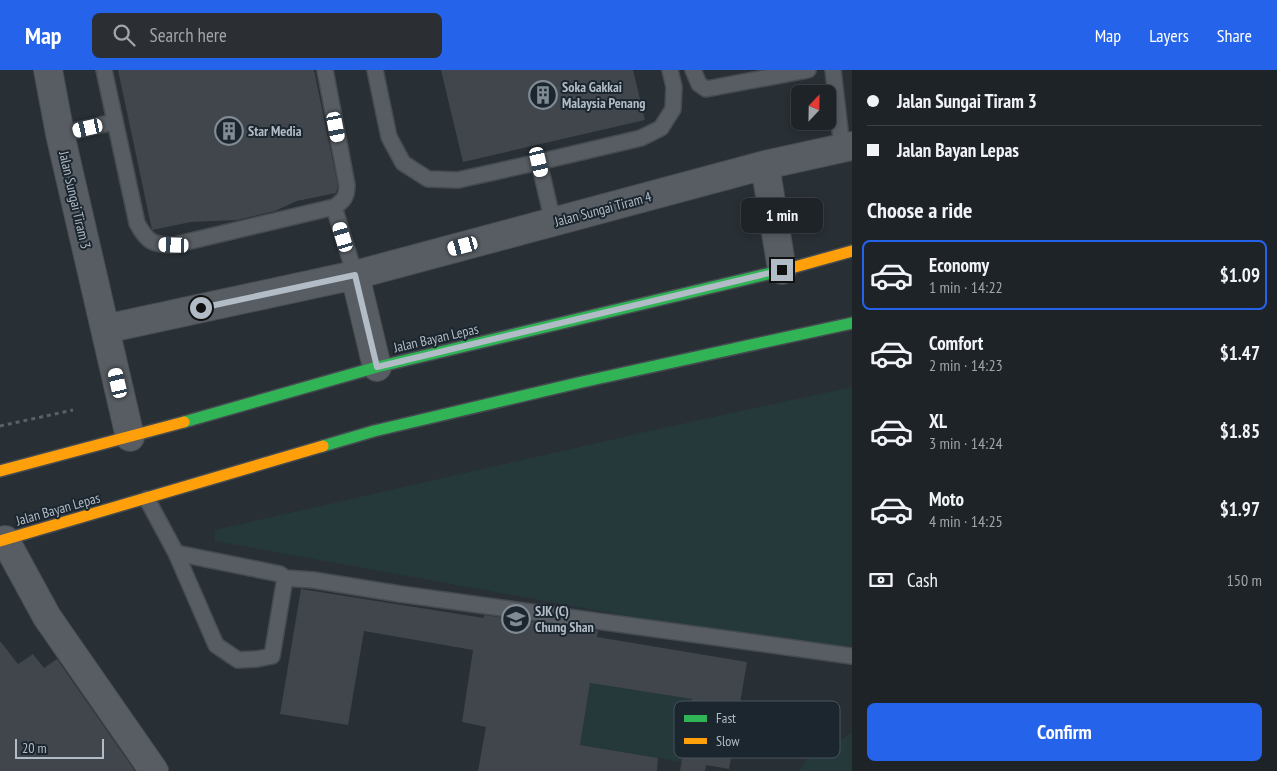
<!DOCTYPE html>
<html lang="en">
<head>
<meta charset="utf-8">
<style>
  body { margin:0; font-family:"PT Sans Narrow",sans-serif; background:#2b2f34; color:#f1f3f6; height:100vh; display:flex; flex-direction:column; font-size:19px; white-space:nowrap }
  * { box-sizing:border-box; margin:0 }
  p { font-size:16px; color:#a1a4a8 }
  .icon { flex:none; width:28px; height:28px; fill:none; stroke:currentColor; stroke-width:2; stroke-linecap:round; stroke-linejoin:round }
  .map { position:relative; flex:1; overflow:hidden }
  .sheet { display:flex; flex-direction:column; background:#1e2328; width:425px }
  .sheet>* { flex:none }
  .hud { display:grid; align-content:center; height:110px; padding:0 15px; background:#1e2328 }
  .needle { width:32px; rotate:22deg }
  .controls { position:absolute; left:791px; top:15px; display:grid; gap:10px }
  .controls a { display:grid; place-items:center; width:45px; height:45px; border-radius:8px; background:#1e2328; box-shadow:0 2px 8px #0003,0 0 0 1px #3c4045; font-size:25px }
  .scale { position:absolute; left:15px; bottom:12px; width:89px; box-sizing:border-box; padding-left:5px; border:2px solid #b1bcc6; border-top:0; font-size:14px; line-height:18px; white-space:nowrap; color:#b1bcc6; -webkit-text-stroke:4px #1b262f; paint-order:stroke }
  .end { position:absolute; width:22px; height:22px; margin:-11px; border:6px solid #b1bcc6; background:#111; box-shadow:0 0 0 2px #111 }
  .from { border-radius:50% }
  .bubble { position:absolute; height:35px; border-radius:8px; background:#1e2328; box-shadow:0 2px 8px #0003,0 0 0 1px #3c4045; font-size:16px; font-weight:700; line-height:35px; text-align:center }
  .car { position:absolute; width:15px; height:30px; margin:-15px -8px; border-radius:6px; box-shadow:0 0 4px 1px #0007; background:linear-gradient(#fff 24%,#345 0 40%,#fff 0 76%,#345 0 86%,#fff 0) }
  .hud b { display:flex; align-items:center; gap:18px; height:48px; font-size:19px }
  .hud b+b { border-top:1px solid #3c4045 }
  .hud i { width:12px; height:12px; background:#f1f3f6 }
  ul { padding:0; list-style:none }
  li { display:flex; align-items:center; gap:15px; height:70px; margin:0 10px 8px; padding:0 5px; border:2px solid transparent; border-radius:8px }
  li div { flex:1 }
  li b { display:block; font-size:19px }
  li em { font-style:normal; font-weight:700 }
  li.on { border-color:#2563eb }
  li>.icon { width:45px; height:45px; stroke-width:1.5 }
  h2 { padding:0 15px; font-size:22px; line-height:60px }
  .pay { display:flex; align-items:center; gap:12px; height:55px; padding:0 15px; font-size:19px }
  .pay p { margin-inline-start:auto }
  .cta { display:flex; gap:10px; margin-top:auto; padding:10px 15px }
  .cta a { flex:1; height:58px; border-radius:8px; background:#2563eb; color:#fff; font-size:20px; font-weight:700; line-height:58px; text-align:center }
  header { display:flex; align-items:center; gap:30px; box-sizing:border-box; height:70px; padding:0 25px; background:#2563eb; color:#fff }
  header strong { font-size:24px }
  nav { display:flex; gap:28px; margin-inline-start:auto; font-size:18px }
  .search { width:350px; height:45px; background:#2b2f34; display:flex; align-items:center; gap:12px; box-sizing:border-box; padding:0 18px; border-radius:8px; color:#a1a4a8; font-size:19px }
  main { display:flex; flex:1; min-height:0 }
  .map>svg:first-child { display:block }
</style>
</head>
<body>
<header>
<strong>Map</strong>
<div class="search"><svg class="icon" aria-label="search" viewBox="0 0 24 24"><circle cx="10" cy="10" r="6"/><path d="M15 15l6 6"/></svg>Search here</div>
<nav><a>Map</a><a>Layers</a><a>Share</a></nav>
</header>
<main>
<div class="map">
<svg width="852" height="701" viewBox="0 0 852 701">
  <rect width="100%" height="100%" fill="#282f35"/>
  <!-- green -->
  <path fill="#25393a" d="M852,317V576L775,573L215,471V460L663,358Z
    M590,613L692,629L682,692L580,675Z
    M852,663V701H799L805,691Z"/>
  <!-- building -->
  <path fill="#40464b" d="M118,0H314L338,116L336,123L297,131L275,141L237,150L191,152L152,160Z
    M441,0H633L645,50L463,92Z
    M301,519L484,548V545L598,561L597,567L747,592L729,699L706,695L705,701H680L692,629L590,613L580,675L658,688L657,701H478L486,657L462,652L473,580L364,561L348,655L280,644Z
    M0,571L18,594L33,584L44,598L57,589L135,701H0Z"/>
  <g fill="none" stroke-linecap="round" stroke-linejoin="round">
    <defs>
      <path id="lane" d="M104,0L137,153C147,172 153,175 174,175L334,137C344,131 347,126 347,115L325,0
        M375,0L389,67L403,93L428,109L458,110L539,92L553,152
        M693,0L699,14L706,19L808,0
        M833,0L842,78
        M60,64L114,52
        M539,92L641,68L661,58L673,39L674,17L670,0
        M334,137L355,205
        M147,429L176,483L216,575L238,590L257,589L272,586L285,508L280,504L176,483
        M285,508L313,510L400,524L852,586"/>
      <path id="street" d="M48,0L60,64L130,367
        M765,95L782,200
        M355,205L377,297
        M105,259L355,205L765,95L852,76
        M5,470L47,547L154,701"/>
      <path id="fast" d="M184,352L377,297L784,200
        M323,376L374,361L582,312L852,253"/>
      <path id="slow" d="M784,200L852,181
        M0,401L184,352
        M0,471L323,376"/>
    </defs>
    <!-- lane casing -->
    <use href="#lane" stroke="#464b50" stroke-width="18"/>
    <!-- street casing -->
    <use href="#street" stroke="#464b50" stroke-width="30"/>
    <!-- fast casing -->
    <use href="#fast" stroke="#454b50" stroke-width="14"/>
    <!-- slow casing -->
    <use href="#slow" stroke="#454b50" stroke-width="14"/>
    <!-- path -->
    <path stroke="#5b6166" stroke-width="3" stroke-dasharray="4 4" stroke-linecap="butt" d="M0,356L73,340"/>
    <!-- lane -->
    <use href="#lane" stroke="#575d63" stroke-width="15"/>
    <!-- street -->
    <use href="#street" stroke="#575d63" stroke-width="28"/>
    <!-- fast -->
    <use href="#fast" stroke="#30b455" stroke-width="11"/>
    <!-- slow -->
    <use href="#slow" stroke="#ff9f0a" stroke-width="11"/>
  </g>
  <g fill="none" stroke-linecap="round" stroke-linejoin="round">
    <!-- route -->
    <path stroke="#b1bcc6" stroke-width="6" d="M201,238L355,205L377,297L782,200"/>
  </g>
  <!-- icons -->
  <defs>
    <symbol id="building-ring" viewBox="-11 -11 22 22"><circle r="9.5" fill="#1b262f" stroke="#818b93" stroke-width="1.5"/><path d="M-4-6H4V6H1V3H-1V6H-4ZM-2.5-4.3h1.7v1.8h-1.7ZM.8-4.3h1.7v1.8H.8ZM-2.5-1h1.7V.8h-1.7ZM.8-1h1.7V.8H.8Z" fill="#818b93"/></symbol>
    <symbol id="school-ring" viewBox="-11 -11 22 22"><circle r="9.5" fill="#1b262f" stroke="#818b93" stroke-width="1.5"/><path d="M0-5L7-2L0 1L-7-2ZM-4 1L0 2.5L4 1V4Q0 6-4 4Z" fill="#818b93"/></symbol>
  </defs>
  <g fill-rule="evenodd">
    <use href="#building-ring" x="527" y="9" width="32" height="32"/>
    <use href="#building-ring" x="213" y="45" width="32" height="32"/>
    <use href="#school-ring" x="500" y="533" width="32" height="32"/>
  </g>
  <g text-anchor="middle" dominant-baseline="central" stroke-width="4" stroke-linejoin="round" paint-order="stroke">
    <!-- poi labels -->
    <g font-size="14" font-weight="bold" fill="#b1bcc6" stroke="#1b262f" text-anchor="start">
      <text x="562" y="17">Soka Gakkai<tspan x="562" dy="16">Malaysia Penang</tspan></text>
      <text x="248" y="61">Star Media</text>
      <text x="535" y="541">SJK (C)<tspan x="535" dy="16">Chung Shan</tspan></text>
    </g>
    <!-- street labels -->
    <g font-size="14" fill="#b1bcc6" stroke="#1b262f">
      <text transform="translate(75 130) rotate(77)">Jalan Sungai Tiram 3</text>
      <text transform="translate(603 139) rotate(-15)">Jalan Sungai Tiram 4</text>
      <text transform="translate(436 268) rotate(-13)">Jalan Bayan Lepas</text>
      <text transform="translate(58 439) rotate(-16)">Jalan Bayan Lepas</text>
    </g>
  </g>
  <!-- legend -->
  <rect x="674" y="631" width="166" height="57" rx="8" fill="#1b262f" stroke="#48535c" stroke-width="1"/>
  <rect x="684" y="645" width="23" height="7" fill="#30b455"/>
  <rect x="684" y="668" width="23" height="6" fill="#ff9f0a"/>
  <g font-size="14" fill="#b1bcc6">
    <text x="716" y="653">Fast</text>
    <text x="716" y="676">Slow</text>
  </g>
</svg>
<div class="controls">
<a><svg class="needle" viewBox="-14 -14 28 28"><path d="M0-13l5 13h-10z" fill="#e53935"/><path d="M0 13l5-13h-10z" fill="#a1a4a8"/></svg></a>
</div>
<div class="scale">20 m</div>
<i class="end from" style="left:201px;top:238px"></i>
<i class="end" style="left:782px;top:200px"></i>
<div class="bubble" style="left:741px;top:128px;width:82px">1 min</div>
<i class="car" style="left:336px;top:57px;rotate:169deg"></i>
<i class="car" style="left:88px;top:58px;rotate:257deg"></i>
<i class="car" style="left:539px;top:92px;rotate:167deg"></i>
<i class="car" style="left:343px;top:167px;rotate:343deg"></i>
<i class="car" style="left:174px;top:175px;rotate:272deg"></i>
<i class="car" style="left:463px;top:176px;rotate:255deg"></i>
<i class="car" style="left:118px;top:313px;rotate:347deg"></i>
</div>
<section class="sheet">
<div class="hud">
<b><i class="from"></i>Jalan Sungai Tiram 3</b>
<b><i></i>Jalan Bayan Lepas</b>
</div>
<h2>Choose a ride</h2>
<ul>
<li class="on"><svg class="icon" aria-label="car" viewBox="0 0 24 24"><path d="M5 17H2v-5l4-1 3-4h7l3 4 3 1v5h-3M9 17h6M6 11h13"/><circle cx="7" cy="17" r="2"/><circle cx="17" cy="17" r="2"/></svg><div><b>Economy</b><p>1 min · 14:22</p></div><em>$1.09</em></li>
<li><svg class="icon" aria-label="car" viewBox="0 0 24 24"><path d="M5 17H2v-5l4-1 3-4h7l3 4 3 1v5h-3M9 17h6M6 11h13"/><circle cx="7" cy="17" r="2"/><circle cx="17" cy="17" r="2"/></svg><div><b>Comfort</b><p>2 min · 14:23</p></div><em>$1.47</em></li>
<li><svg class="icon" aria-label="car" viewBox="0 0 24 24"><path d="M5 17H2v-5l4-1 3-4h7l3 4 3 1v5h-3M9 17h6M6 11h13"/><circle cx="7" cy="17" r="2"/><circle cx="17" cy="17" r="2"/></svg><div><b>XL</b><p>3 min · 14:24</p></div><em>$1.85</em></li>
<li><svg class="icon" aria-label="car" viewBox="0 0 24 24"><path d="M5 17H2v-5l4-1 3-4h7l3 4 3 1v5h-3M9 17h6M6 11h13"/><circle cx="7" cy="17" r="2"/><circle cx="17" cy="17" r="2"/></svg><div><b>Moto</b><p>4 min · 14:25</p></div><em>$1.97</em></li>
</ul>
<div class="pay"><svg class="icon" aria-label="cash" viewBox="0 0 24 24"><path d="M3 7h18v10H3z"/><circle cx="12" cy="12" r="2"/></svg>Cash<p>150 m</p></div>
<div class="cta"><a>Confirm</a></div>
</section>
</main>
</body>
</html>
